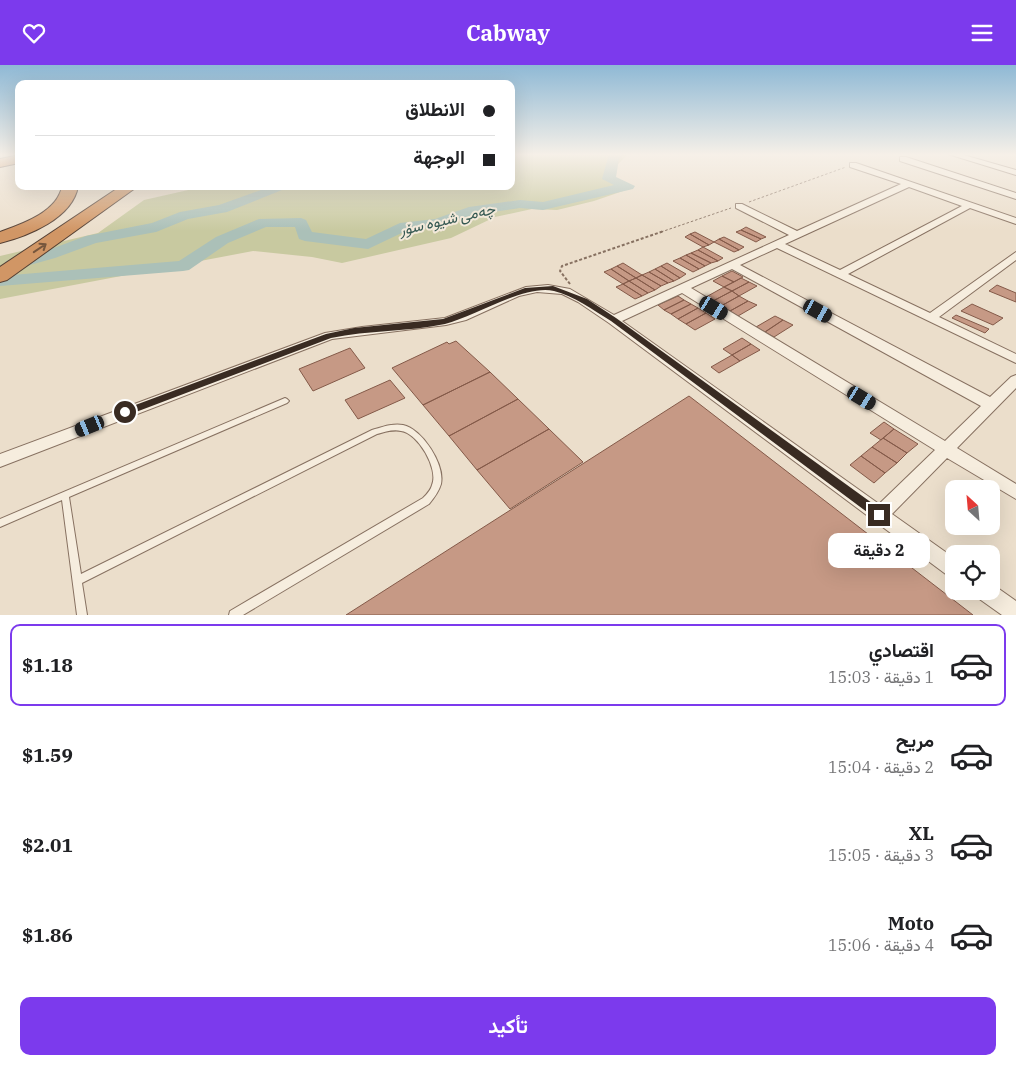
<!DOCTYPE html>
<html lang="ar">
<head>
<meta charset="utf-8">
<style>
  body { margin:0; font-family:"IBM Plex Serif",Vazirmatn,serif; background:#f2f2f2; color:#202124; direction:rtl; height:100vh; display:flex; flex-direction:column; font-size:19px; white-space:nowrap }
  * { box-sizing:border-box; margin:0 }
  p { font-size:16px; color:#757577 }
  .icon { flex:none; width:28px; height:28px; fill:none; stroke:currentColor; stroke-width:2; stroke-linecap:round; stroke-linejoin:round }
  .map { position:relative; height:550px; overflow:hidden; direction:ltr }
  .panel { display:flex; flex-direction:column; background:#fff; flex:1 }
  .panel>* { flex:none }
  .hud { position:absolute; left:15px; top:15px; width:500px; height:110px; border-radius:10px; box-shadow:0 5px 20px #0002; direction:rtl; display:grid; align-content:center; height:110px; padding:0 20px; background:#fff }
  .needle { width:32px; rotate:334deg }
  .tools { position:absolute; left:945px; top:415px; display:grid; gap:10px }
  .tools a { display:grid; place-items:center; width:55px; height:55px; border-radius:10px; background:#fff; box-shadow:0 5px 20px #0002; font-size:25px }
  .end { position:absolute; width:22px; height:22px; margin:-11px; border:6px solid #392b22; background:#fff; box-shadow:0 0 0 2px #fff }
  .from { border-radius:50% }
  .bubble { position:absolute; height:35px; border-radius:10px; background:#fff; box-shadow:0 5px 20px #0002; font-size:16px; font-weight:700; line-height:35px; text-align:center; direction:rtl }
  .car { position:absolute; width:15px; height:30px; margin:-15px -8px; border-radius:6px; box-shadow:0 0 4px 1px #0007; background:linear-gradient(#222 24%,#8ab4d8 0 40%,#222 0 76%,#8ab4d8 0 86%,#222 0) }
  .hud b { display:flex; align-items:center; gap:18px; height:48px; font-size:19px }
  .hud b+b { border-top:1px solid #e0e0e0 }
  .hud i { width:12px; height:12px; background:#202124 }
  ul { padding:9px 0 0; list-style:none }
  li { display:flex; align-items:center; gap:15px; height:82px; margin:0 10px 8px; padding:0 10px; border:2px solid transparent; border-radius:10px }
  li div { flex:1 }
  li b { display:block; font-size:19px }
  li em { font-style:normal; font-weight:700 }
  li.current { border-color:#7c3aed }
  li>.icon { width:45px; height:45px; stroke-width:1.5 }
  .action { display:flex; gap:10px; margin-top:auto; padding:10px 20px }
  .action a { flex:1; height:58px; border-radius:10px; background:#7c3aed; color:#fff; font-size:20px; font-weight:700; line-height:58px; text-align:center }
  header { display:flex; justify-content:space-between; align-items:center; height:65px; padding:0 20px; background:#7c3aed; color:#fff; font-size:22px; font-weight:700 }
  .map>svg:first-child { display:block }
</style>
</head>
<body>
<header><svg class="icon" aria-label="menu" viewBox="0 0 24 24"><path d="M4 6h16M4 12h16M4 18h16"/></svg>Cabway<svg class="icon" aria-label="heart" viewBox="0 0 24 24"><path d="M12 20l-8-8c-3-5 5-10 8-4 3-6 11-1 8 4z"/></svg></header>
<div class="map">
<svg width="1016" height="550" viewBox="0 0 1016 550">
  <rect width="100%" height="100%" fill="#ebdecb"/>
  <!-- green -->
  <path fill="#c8c9a0" d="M511,89H628L609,108L626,125L594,136L557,145L532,144L495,152L451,173L342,198L312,192L253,186L0,234V191L98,168L144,135L206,121H511Z"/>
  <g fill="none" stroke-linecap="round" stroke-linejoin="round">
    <!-- river -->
    <path fill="#abc0b8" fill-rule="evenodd" d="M609,89H624L619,94L616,112L635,121L633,124L543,145L520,143L472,150L437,163L408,165L368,184L305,176L299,174L295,162H266L228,178L189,205L183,206L0,221V211L179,196L216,172L259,154L301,153L306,155L312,167L366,174L400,158L435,154L469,142L520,135L543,137L614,120L602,114Z
      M272,121H292L227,147L188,154L156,167L96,178L55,193L12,205L6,204L4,200L6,196L43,187L86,171L152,158L180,147L219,140Z"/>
  </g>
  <!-- building -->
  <path fill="#c69985" stroke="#845a49" d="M746,162L766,172L761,174L741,165Z
    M741,165L761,174L756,177L736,167Z
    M695,167L714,177L709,180L690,169Z
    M690,169L709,180L703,182L685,172Z
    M724,172L744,182L739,185L719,174Z
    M719,174L739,185L734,187L714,177Z
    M703,182L723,193L718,196L698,185Z
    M698,185L718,196L711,198L691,188Z
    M691,188L711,198L705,201L686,190Z
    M686,190L705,201L699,204L680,193Z
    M680,193L699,204L693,207L673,196Z
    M623,198L642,210L636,213L617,201Z
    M667,198L686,209L680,213L661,201Z
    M617,201L636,213L629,216L611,204Z
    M661,201L680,213L674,216L655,204Z
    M611,204L629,216L623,219L604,207Z
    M655,204L674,216L668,218L649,207Z
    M732,206L743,212L734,217L722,211Z
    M649,207L668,218L661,221L642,210Z
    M642,210L661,221L655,225L636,213Z
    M722,211L734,217L724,222L713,216Z
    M636,213L655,225L648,228L629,216Z
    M741,213L749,217L732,226L724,222Z
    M629,216L648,228L642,231L623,219Z
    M749,217L757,221L739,231L732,226Z
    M623,219L642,231L635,234L616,222Z
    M997,220L1016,228V237L989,226Z
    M724,222L732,226L713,236L706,232Z
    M732,226L739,231L721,241L713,236Z
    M678,231L684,235L664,245L658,240Z
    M739,231L748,236L730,246L721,241Z
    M684,235L691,239L671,249L664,245Z
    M748,236L757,240L738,251L730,246Z
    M691,239L698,243L678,254L671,249Z
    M972,239L1003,253L993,260L961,246Z
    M698,243L706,248L686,259L678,254Z
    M706,248L715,254L695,265L686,259Z
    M956,250L989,264L985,268L952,253Z
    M775,251L783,255L765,267L756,262Z
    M783,255L793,260L774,272L765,267Z
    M742,273L751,279L732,290L723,284Z
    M456,276L490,307L423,340L392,303L447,277L449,279Z
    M751,279L760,285L740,296L732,290Z
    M350,283L365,303L313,326L299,304Z
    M732,290L740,296L719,308L711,302Z
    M490,307L518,334L449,371L423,340Z
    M390,315L405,333L358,354L345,335Z
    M689,331L973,550H346Z
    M518,334L549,364L477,405L449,371Z
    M884,357L894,364L881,375L870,368Z
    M549,364L583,397L510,444L477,405Z
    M894,364L918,379L907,388L883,373Z
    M883,373L907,388L897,398L872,382Z
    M872,382L897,398L885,408L861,391Z
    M861,391L885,408L874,418L850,400Z"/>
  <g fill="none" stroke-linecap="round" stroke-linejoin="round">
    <defs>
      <path id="lane" d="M285,333L287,334L289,336L287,338L69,432L81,509L372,365C382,362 393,358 403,360C422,364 445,399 441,419C439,426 434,433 429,439L243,550H229L230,546L423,433C426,430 431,425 432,420C439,404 418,368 401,366C393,364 385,367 377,369L82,518L87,550H77L62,435L0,462V454Z"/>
      <path id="street" d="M948,89H960L1016,105V110Z
        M900,92H906L1016,128V134L900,96Z
        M850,98H856L1016,153V159L970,143L848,209L930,248L1016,187V195L939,252L1016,289V298L777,183L740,200L990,332L1011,312L1016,310V323L957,383L1016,419V434L947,393L892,449L954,493V513L947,510L609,258L578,237L562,229L537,227L519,231L466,255L446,260L332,274L0,402V389L325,268L362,262L445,253L526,222L548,220L570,224L614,250L789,170L736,143V139H742L797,166L901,119L850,102ZM909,122L962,141L840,205L785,179ZM732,204L981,341L945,376L691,223ZM682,228L935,385L879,439L622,256Z
        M992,519L1016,536V550H1002L978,533L976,526H991Z"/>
      <path id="highway" d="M19,90V98L0,102V94Z
        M62,121H78C73,153 28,171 0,178V167C22,159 58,147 62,121Z
        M121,121H138L7,215L0,217V202Z"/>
    </defs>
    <!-- lane casing -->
    <use href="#lane" stroke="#877161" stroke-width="2"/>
    <!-- street casing -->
    <use href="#street" stroke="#877161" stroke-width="2"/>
    <!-- highway casing -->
    <use href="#highway" stroke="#554034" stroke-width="2"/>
    <!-- path-far1 -->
    <path stroke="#877161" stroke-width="1" stroke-dasharray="2.5 2" stroke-linecap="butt" d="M749,137L846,102
      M661,167L731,143"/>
    <!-- path -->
    <path stroke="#877161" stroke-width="2" stroke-dasharray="3 2" stroke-linecap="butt" d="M570,219L560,206L562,201L664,166"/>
    <!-- lane -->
    <use href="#lane" fill="#f6edde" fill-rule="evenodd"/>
    <!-- street -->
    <use href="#street" fill="#f6edde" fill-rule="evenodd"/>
    <!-- highway -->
    <use href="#highway" fill="#d19665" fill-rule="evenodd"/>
  </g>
  <!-- one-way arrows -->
  <defs><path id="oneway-shaft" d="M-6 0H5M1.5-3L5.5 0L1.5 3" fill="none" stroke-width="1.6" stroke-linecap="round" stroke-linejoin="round" transform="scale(1.25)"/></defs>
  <use stroke="#76563d" href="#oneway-shaft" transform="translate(40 183) rotate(-34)"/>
  <!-- sky -->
  <linearGradient id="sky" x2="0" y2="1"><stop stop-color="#8fb9d5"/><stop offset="0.54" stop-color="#f6f0e8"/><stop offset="1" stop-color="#f6f0e8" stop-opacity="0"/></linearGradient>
  <rect width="1016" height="166" fill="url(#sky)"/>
  <!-- route -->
  <path fill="#392b22" d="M553,221L587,234L616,253L883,446V453H875L611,256C593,245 574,231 554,226C525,219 474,252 445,259C408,267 368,265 331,273L128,350H122L120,347L122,345L326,269L354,263L443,254L525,223Z"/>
  <g text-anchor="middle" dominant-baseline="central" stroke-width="4" stroke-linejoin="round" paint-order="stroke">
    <!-- far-water labels -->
    <g font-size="15" font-style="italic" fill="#335751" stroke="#f3e9da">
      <text transform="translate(447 154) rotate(-13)">چەمی شیوە سۆر</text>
    </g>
  </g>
</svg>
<div class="tools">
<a><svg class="needle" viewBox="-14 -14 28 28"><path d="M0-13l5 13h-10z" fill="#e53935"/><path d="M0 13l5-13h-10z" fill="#757577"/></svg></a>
<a><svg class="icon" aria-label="locate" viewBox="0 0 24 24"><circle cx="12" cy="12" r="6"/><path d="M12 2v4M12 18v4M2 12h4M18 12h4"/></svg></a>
</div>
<i class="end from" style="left:125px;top:347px"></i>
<i class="end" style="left:879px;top:450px"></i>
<div class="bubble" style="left:828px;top:468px;width:102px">2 دقيقة</div>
<i class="car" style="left:714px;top:243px;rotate:121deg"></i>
<i class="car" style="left:818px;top:246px;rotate:119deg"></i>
<i class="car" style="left:862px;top:333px;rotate:121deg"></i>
<i class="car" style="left:90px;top:361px;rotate:248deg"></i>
<div class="hud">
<b><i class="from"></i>الانطلاق</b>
<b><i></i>الوجهة</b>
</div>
</div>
<section class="panel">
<ul>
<li class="current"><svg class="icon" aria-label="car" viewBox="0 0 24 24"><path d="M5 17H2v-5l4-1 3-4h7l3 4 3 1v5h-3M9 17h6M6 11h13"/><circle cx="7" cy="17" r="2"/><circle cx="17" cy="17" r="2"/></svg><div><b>اقتصادي</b><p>1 دقيقة · 15:03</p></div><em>$1.18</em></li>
<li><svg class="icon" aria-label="car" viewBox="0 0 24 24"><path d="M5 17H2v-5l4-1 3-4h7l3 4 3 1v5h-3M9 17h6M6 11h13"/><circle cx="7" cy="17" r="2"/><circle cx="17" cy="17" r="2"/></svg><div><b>مريح</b><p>2 دقيقة · 15:04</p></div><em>$1.59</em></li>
<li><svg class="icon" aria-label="car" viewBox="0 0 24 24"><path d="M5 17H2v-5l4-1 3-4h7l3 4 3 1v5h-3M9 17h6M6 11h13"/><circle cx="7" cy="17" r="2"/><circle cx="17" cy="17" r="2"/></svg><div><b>XL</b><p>3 دقيقة · 15:05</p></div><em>$2.01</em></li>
<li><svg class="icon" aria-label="car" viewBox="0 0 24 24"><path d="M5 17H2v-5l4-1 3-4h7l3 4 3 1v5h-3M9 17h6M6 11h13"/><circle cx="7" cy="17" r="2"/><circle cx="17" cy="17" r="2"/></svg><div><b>Moto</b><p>4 دقيقة · 15:06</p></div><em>$1.86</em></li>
</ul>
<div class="action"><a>تأكيد</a></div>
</section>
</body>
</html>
